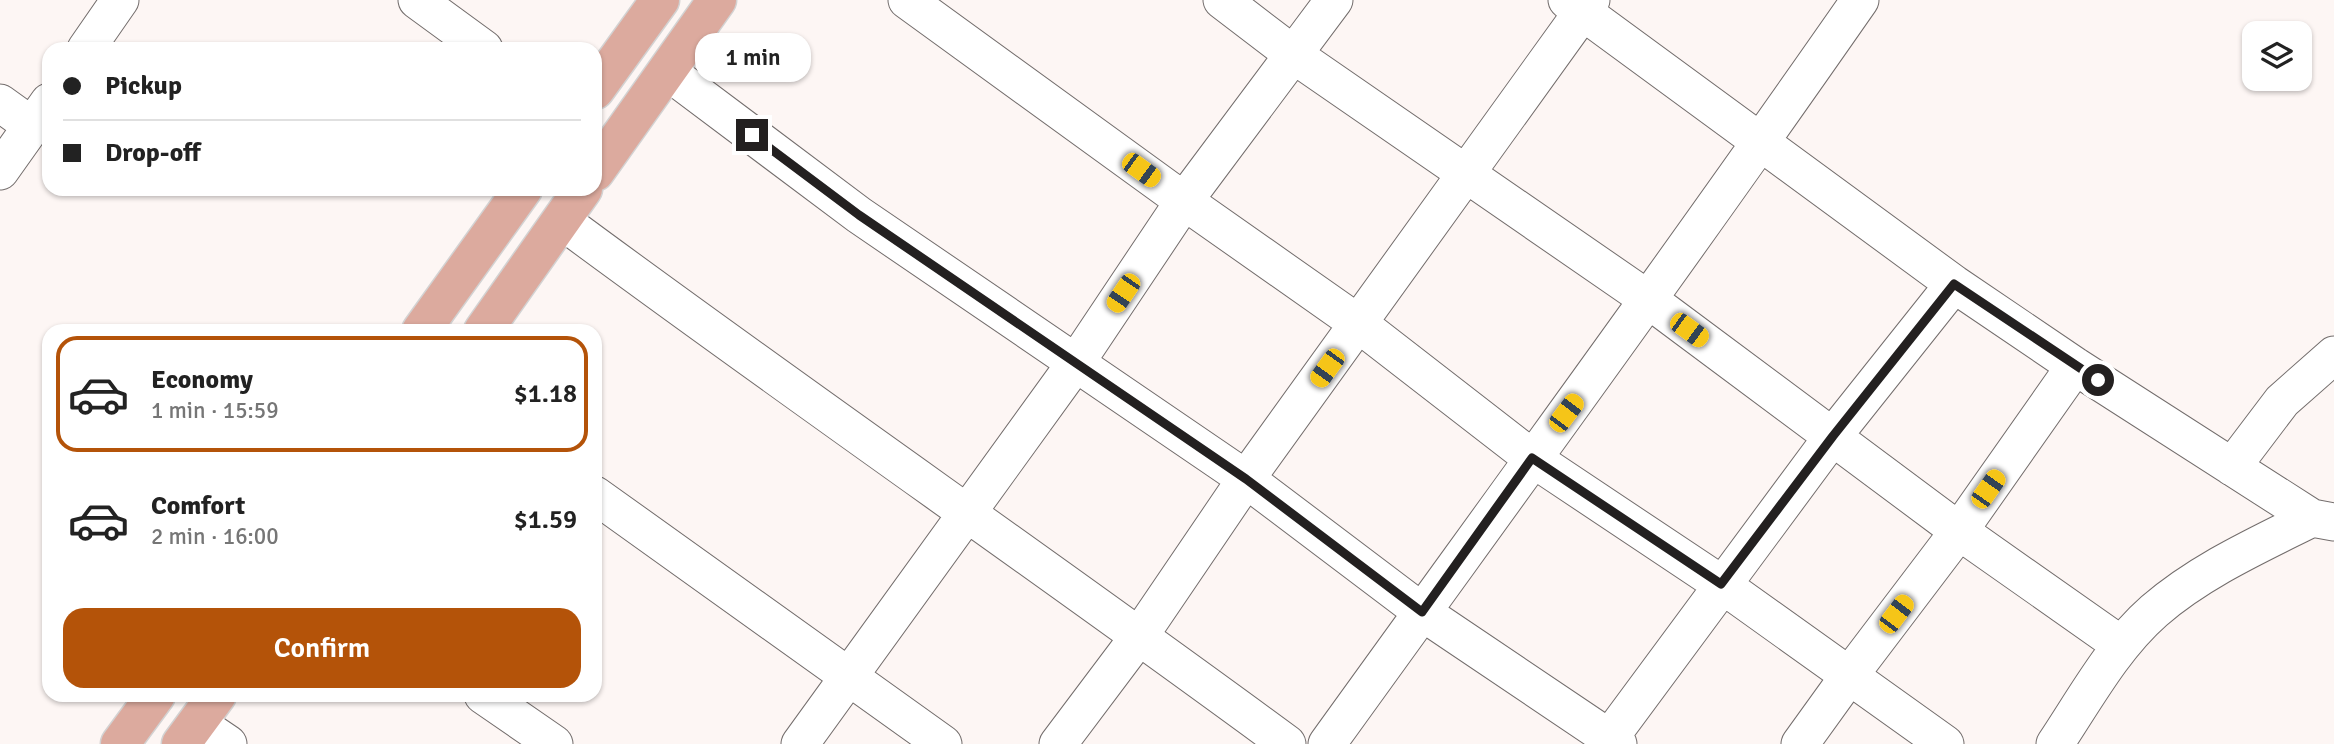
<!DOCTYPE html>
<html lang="en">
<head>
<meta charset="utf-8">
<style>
  body { margin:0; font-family:Signika,sans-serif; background:#f6f6f6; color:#222; height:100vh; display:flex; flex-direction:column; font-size:26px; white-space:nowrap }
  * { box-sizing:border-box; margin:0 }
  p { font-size:23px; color:#767676 }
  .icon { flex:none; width:38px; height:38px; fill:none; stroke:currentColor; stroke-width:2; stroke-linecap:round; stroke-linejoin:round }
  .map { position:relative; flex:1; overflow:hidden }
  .side { position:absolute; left:42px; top:324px; width:560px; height:378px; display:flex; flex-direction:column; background:#fff; border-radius:21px; box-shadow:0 2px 5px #0004 }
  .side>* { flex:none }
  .top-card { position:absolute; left:42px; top:42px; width:560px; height:154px; border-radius:21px; box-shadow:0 2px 5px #0004; display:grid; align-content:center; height:154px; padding:0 21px; background:#fff }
  .controls { position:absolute; left:2242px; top:21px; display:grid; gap:14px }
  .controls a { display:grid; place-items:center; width:70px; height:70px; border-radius:14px; background:#fff; box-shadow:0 2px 5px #0004; font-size:35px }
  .end { position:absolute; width:32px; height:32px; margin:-16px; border:9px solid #232020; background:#fff; box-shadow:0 0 0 4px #fff }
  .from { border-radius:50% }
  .bubble { position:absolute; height:49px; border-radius:21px; background:#fff; box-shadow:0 2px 5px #0004; font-size:23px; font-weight:600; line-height:49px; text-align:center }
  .car { position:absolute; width:21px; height:42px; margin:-21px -10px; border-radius:9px; box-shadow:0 0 5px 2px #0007; background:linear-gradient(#f5c518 24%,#345 0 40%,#f5c518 0 76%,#345 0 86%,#f5c518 0) }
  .top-card b { display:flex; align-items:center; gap:24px; height:66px; font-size:26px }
  .top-card b+b { border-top:2px solid #e0e0e0 }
  .top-card i { width:18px; height:18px; background:#222 }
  ul { padding:12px 0 0; list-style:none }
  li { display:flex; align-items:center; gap:21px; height:116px; margin:0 14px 10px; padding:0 7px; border:4px solid transparent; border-radius:21px }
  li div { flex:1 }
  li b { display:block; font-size:26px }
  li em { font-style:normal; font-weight:600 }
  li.active { border-color:#b45309 }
  li>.icon { width:63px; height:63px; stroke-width:1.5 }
  .action { display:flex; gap:14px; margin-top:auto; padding:14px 21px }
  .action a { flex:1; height:80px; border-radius:21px; background:#b45309; color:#fff; font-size:28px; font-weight:600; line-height:80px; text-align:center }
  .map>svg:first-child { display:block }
</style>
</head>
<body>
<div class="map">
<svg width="2334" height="744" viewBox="0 0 2334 744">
  <rect width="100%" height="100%" fill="#fdf6f4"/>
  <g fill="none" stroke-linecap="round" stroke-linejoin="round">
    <defs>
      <path id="minor" d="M417,0L484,49
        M907,0L1184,201L1359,324L1532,458L1721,584L1945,744
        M1222,0L1294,55L1649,300L1959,531L2121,645
        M1567,0L1954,284L2075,366L2312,518L2334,522
        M86,49L120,0
        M667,71L859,215L1246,479L1422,612L1618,744
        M0,103L32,126
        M0,171L49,102
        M561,220C801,398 1047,567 1287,744
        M2232,467L2282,401L2334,355
        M595,495L943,744
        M483,695L554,744
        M197,723L228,744
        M800,744L1077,361L1184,201L1334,0
        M1058,744L1140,635L1246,479L1591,0
        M1327,744C1505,497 1686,250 1860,0
        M1605,744L1833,436L1954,284
        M1800,744L1849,676L1959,531L2075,366
        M2055,744C2085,699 2113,647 2154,611C2200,571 2258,545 2312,518"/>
      <path id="major" d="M595,90L660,0
        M595,172L717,0
        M421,331L523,189
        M483,331L583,189
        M120,744L156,695
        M181,744L217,695"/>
    </defs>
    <!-- minor casing -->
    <use href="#minor" stroke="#736d6c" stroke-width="39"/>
    <!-- major casing -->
    <use href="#major" stroke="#d3d2d2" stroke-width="41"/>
    <!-- minor -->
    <use href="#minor" stroke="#fff" stroke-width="37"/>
    <!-- major -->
    <use href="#major" stroke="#dcaa9e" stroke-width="38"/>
  </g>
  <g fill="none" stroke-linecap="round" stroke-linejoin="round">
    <!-- route -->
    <path stroke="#232020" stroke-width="9" d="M752,135L859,215L1246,479L1422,612L1532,458L1721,584L1833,436L1954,284L2098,380"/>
  </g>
</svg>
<div class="controls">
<a><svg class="icon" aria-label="layers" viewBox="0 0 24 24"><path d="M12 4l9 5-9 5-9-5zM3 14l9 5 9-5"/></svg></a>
</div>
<i class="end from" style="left:2098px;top:380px"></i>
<i class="end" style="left:752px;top:135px"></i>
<div class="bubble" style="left:695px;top:33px;width:116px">1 min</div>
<i class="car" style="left:1141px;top:170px;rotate:126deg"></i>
<i class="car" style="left:1123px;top:293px;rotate:214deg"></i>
<i class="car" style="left:1689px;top:330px;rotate:126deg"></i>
<i class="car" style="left:1327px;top:368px;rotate:216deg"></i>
<i class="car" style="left:1566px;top:413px;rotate:37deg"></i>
<i class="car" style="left:1988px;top:489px;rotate:35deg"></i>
<i class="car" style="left:1896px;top:614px;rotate:37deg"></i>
<div class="top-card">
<b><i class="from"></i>Pickup</b>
<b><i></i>Drop-off</b>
</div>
<section class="side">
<ul>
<li class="active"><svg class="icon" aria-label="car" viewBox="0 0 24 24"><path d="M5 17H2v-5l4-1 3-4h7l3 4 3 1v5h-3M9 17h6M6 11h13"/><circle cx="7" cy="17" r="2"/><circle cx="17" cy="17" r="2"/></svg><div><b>Economy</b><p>1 min · 15:59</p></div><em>$1.18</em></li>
<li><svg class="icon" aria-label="car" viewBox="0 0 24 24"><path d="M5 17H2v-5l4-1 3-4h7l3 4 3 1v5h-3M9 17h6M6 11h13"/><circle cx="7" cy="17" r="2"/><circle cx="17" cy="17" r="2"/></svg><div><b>Comfort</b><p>2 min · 16:00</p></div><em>$1.59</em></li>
</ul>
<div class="action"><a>Confirm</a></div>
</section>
</div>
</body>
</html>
